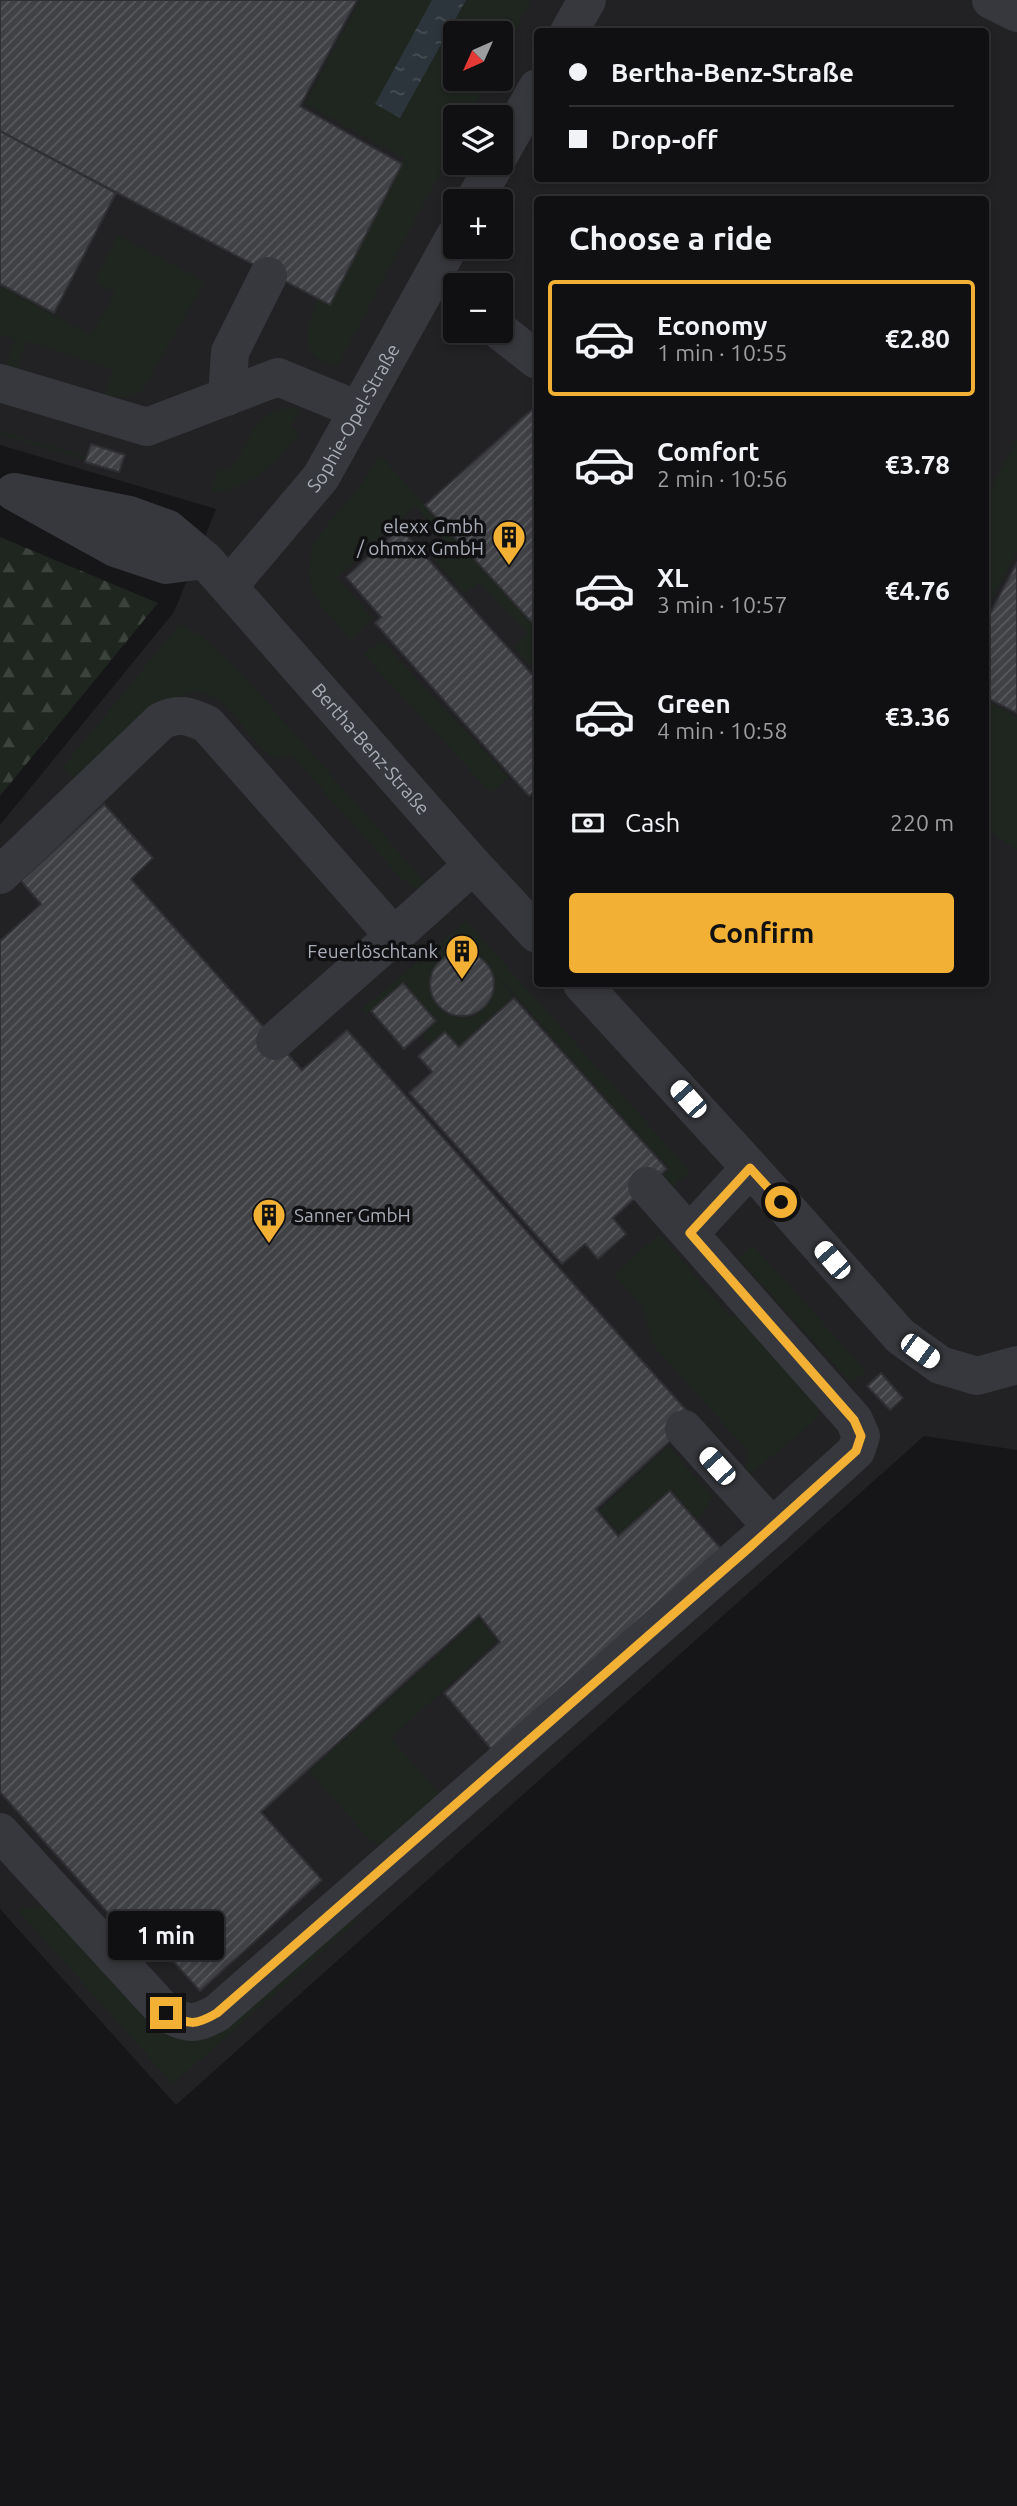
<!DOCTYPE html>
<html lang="en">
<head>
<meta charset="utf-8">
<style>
  body { margin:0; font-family:Ubuntu,sans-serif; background:#19191b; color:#f1f3f6; height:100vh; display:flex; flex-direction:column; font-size:26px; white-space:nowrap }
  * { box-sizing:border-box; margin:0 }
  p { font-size:23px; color:#9c9d9f }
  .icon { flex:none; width:38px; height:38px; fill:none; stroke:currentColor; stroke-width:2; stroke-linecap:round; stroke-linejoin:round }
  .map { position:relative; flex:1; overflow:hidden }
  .side { position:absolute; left:534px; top:196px; width:455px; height:791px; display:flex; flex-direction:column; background:#101012; border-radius:7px; box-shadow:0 4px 10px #0003,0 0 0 2px #303032 }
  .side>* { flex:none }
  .guide { position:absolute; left:534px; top:28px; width:455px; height:154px; border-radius:7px; box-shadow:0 4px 10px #0003,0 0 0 2px #303032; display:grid; align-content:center; height:154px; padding:0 35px; background:#101012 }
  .needle { width:46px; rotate:225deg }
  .fabs { position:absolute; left:443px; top:21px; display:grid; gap:14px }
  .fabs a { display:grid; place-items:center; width:70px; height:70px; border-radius:7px; background:#101012; box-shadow:0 4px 10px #0003,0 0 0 2px #303032; font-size:35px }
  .end { position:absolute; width:32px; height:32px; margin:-16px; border:9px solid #f2b134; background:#111; box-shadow:0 0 0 4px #111 }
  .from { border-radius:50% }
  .bubble { position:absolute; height:49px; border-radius:7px; background:#101012; box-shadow:0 4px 10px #0003,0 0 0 2px #303032; font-size:23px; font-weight:600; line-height:49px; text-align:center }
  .car { position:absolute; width:21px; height:42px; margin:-21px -10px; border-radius:9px; box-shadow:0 0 5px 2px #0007; background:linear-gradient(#fff 24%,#345 0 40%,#fff 0 76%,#345 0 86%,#fff 0) }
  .guide b { display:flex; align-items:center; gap:24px; height:66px; font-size:26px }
  .guide b+b { border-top:2px solid #303032 }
  .guide i { width:18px; height:18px; background:#f1f3f6 }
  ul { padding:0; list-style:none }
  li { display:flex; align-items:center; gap:21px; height:116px; margin:0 14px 10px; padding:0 21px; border:4px solid transparent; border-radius:7px }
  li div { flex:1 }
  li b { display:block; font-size:26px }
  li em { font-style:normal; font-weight:600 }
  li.active { border-color:#f2b134 }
  li>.icon { width:63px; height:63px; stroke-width:1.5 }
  h2 { padding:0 35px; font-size:32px; line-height:84px }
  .pay { display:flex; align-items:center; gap:18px; height:77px; padding:0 35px; font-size:26px }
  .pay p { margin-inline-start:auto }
  .primary-button { display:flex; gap:14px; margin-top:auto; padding:14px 35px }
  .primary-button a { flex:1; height:80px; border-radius:7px; background:#f2b134; color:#111; font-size:28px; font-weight:600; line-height:80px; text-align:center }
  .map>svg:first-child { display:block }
</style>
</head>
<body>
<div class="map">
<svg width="1017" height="2506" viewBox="0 0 1017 2506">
  <defs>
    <pattern id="forest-firs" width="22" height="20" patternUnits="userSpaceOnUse" patternTransform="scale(1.75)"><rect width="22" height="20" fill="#1e261f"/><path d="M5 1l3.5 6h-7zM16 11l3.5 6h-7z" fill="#3c433d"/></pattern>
    <pattern id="water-ripples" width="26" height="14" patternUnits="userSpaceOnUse" patternTransform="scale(1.75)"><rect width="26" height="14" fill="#2c353c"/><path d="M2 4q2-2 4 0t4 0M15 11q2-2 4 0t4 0" fill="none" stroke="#485056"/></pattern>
    <pattern id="building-hatch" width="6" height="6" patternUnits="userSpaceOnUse" patternTransform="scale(1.75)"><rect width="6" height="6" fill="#404145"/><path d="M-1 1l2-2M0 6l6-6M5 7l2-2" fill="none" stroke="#595a5e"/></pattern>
  </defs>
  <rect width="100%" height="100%" fill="#161618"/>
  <!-- built -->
  <path fill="#222225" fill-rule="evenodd" d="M0,0H1017V1450L924,1436L176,2105L0,1909V825L174,612L216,509L0,445ZM537,32H985V178H537ZM455,33H500V79H455ZM455,117H500V163H455ZM537,200H985V984H537ZM455,201H500V247H455ZM455,285H500V331H455Z"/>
  <!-- grass -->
  <path fill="#1e261f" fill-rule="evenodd" d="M360,0H531L501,58L500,33H455V79H490L469,117H455V144L337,367C331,364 322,362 316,358C299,346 312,315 317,299L330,305L404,158L305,104Z
    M118,235L205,282L141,392L124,398L105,395L113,369L26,341L17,371L5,367L15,339L0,335V286L91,335L115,293L95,281Z
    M292,408L300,412L291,426L299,433C275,465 252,488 211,493L218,469L227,470L234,465C252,436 253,411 292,408Z
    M0,431L85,456L83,459L0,435Z
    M1017,439V552L985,612V500Z
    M380,455L537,630V673L514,647L527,633L479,582L465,594L434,559L447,543L415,506L337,578L373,618L351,640L319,603L311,587L309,575L312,547L323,530L361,485Z
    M180,624L203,637L243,675L426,883L418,889L411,886L397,874L292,756L277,759L264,751L222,701L196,691L173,699L75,779L63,767Z
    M381,640L508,777L491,793L364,655Z
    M985,699L1017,717V850L985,828Z
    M466,921L690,1171L663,1195L654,1184L669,1169L494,972L513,997L459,1046L446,1032L430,1044L422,1035L437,1021L403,981L366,1015L362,1009ZM461,949C520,961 489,1037 447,1013C439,1009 433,1001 430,992C425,971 441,953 461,949Z
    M659,1234L730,1316L740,1311L812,1398L819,1410L817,1419L742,1481L749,1452L654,1346L641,1305L614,1275Z
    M753,1245L866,1371L851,1383L738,1258Z
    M668,1446L713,1497L698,1520L670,1489L620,1534L599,1510Z
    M479,1618L497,1641L391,1738L444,1799L383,1846L371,1841L309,1771Z
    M45,1906L160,2029L342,1919L357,1921L173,2084L17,1909Z"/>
  <!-- forest -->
  <path fill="url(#forest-firs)" d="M0,537L158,603L0,796Z"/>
  <!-- water -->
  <path fill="url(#water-ripples)" d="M432,0H466L400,118L375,104Z"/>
  <!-- building -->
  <path fill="url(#building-hatch)" stroke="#303034" stroke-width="2" d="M0,0H357L300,106L402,164L330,305L0,131Z
    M0,131L116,193L54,313L0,284Z
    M537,405V628L425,505Z
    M91,444L125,455L119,472L85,462Z
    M400,528L537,680V789L529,796L375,623L381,617L346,577Z
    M1017,562V713L985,697V623Z
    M104,804L153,858L131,879L302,1070L347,1030L694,1419L596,1509L618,1536L670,1491L723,1551L496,1755L444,1693L500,1642L479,1615L261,1812L322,1880L200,1991L137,1921L125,1932L0,1792V941L41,904L21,881Z
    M430 984a32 32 0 1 1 64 0a32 32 0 1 1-64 0Z
    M403,983L436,1021L404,1049L371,1011Z
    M514,998L667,1169L613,1218L626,1234L598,1259L585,1244L562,1264L409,1093L432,1072L418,1056L445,1032L459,1047Z
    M881,1373L903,1398L890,1410L867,1386Z"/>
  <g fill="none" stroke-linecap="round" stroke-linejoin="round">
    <!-- minor -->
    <g stroke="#37383d" stroke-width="38">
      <path d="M991,0L1017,13"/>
      <path d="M569,32L587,0"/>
      <path d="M500,154L537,88"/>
      <path d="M474,201L496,163"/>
      <path d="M500,331L537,360"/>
      <path d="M0,383L147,427L278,377L358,410"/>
      <path d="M227,397L230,352L268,276"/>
      <path id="s1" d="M205,560L166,565L115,548L14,492L129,515L168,529L205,560L473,865L537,934"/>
      <path id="s2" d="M229,586L321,477L455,236"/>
      <path d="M0,875L161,721C179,712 189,716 207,724L394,936L473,865"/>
      <path d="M582,984L764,1183L900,1336L940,1365L977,1376L1017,1365"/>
      <path d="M275,1041L394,936"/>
      <path d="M690,1233L750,1168"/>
      <path d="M684,1429L772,1527"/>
      <path d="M0,1832L166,2013C189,2025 195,2025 217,2013L772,1527L856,1451L861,1436L854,1420L647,1186"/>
    </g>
  </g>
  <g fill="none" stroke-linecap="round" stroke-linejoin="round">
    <!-- route -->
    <path stroke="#f2b134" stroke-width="9" d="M166,2013C189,2025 195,2026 217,2013L751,1546L856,1451L861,1436L854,1420L690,1233L750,1168L781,1202"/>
  </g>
  <!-- icons -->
  <defs>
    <symbol id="building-pin" viewBox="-11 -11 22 30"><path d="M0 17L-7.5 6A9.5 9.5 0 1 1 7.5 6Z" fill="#f2b134" stroke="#111113"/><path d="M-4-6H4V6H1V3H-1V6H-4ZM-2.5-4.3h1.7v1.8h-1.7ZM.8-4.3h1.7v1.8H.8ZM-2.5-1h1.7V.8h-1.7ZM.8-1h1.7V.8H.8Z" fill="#111"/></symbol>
  </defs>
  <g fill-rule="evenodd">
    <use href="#building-pin" x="490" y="518" width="38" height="52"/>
    <use href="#building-pin" x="443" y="932" width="38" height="52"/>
    <use href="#building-pin" x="250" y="1196" width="38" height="52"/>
  </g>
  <g text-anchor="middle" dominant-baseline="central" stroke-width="7" stroke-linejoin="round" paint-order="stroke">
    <!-- street labels -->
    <g font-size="19" fill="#a8adb8" stroke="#111113">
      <text stroke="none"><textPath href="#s2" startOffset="210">Sophie-Opel-Straße</textPath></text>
      <text stroke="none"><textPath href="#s1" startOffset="667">Bertha-Benz-Straße</textPath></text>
    </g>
    <!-- poi labels -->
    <g font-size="19" fill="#a8adb8" stroke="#111113" text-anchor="end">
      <text x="484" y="526">elexx Gmbh<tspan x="484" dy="22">/ ohmxx GmbH</tspan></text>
      <text x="438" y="951">Feuerlöschtank</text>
      <text x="294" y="1215" text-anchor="start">Sanner GmbH</text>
    </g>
  </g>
</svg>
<div class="fabs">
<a><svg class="needle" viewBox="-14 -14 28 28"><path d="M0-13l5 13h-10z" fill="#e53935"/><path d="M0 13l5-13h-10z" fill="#9c9d9f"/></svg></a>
<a><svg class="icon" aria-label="layers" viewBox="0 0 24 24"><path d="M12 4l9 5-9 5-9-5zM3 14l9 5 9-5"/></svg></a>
<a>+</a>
<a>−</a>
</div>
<i class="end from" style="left:781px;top:1202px"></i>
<i class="end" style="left:166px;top:2013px"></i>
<div class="bubble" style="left:108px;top:1911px;width:116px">1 min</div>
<i class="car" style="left:688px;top:1099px;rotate:318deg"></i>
<i class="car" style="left:832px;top:1260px;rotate:319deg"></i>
<i class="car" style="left:920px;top:1351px;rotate:126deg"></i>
<i class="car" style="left:717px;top:1466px;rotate:318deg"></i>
<div class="guide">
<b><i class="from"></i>Bertha-Benz-Straße</b>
<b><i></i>Drop-off</b>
</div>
<section class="side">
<h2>Choose a ride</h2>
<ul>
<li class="active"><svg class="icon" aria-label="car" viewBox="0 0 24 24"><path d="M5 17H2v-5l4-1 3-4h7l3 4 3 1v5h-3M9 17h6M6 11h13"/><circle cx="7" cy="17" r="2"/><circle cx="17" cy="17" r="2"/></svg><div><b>Economy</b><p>1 min · 10:55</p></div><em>€2.80</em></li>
<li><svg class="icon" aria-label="car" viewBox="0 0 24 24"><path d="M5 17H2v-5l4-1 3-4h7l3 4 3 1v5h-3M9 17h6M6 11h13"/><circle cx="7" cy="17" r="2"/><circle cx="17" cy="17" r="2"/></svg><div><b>Comfort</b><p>2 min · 10:56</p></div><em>€3.78</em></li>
<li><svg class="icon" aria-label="car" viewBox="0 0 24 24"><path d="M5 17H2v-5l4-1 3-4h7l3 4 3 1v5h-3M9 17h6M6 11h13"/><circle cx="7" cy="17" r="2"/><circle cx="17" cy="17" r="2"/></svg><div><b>XL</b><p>3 min · 10:57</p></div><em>€4.76</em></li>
<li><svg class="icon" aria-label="car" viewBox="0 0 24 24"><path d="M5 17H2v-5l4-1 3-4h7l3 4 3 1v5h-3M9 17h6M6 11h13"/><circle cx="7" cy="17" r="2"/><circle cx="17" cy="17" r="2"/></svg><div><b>Green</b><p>4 min · 10:58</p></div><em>€3.36</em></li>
</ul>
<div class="pay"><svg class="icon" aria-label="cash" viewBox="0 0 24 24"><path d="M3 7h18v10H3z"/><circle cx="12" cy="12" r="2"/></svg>Cash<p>220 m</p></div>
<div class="primary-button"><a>Confirm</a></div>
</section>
</div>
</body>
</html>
